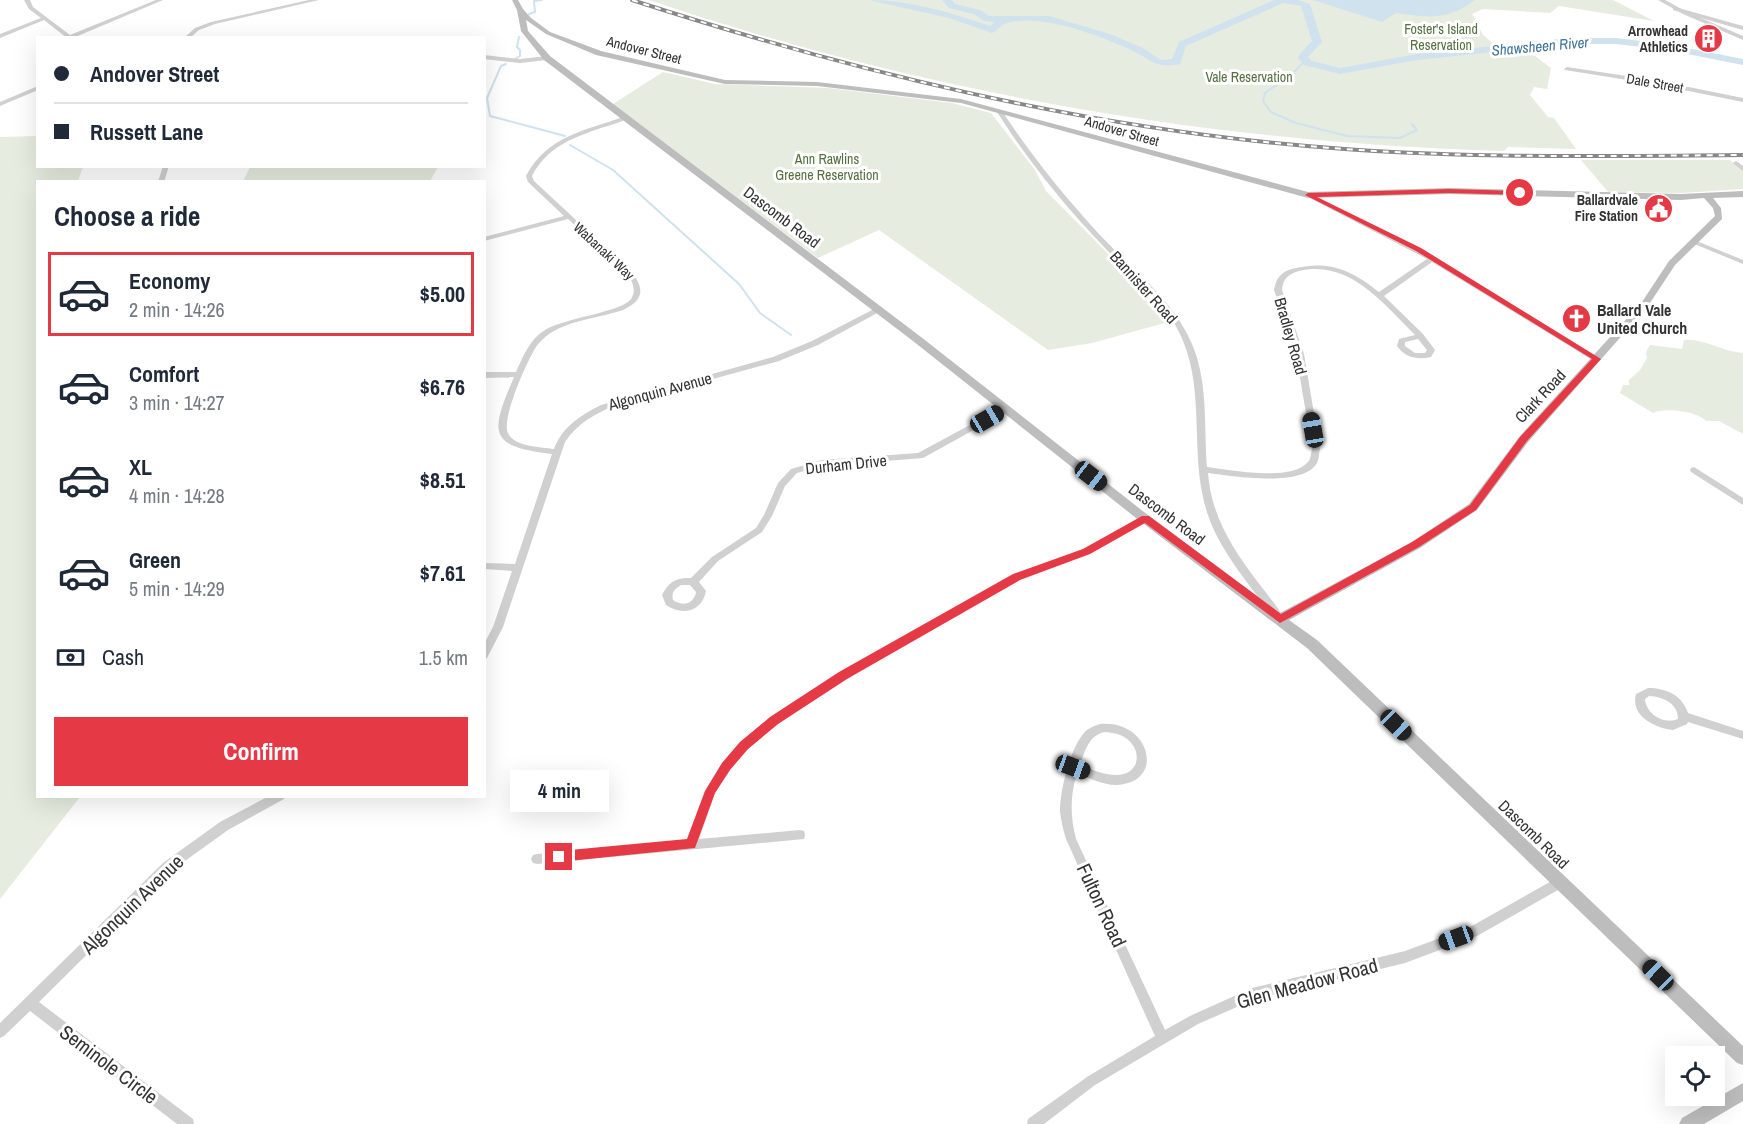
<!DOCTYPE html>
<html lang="en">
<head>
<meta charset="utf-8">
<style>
  body { margin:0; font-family:"Archivo Narrow",sans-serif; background:#f6f6f7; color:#1f2937; height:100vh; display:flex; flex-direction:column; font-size:22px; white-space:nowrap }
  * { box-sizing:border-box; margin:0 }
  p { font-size:20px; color:#747a83 }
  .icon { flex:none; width:33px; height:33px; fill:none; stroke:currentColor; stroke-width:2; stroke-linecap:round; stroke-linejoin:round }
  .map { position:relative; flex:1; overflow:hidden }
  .sheet { position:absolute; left:36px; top:180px; width:450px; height:618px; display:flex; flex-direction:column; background:#fff; border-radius:0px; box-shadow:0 6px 24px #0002 }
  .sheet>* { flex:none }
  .hud { position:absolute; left:36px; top:36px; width:450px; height:132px; border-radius:0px; box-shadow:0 6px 24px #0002; display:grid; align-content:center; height:132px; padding:0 18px; background:#fff }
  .buttons { position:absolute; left:1665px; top:1046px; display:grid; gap:12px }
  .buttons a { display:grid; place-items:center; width:60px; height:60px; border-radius:0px; background:#fff; box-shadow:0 6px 24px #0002; font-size:30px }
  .end { position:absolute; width:27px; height:27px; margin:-14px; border:8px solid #e63946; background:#fff; box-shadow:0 0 0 3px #fff }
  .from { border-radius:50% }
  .bubble { position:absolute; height:42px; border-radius:0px; background:#fff; box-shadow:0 6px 24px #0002; font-size:20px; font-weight:700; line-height:42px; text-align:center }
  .car { position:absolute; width:18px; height:36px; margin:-18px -9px; border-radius:8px; box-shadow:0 0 4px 2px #0007; background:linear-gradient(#222 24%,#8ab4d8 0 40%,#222 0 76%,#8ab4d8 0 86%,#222 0) }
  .hud b { display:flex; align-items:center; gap:21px; height:57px; font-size:22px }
  .hud b+b { border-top:2px solid #e0e1e3 }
  .hud i { width:15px; height:15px; background:#1f2937 }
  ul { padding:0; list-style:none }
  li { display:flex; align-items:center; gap:18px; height:84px; margin:0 12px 9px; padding:0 6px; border:3px solid transparent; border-radius:0px }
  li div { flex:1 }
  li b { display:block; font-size:22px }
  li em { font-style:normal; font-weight:700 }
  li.current { border-color:#e63946 }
  li>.icon { width:54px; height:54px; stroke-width:1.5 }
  h2 { padding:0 18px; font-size:27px; line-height:72px }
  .pay { display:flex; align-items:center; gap:15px; height:66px; padding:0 18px; font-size:22px }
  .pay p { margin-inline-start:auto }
  .button { display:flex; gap:12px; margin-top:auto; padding:12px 18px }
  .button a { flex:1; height:69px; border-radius:0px; background:#e63946; color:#fff; font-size:24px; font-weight:700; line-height:69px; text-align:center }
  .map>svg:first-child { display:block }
</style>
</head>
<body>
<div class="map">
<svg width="1743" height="1124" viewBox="0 0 1743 1124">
  <rect width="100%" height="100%" fill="#fff"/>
  <!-- green -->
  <path fill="#e6ecdf" d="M649,0H1613L1654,21L1559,6L1550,13L1483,9L1472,14L1483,35L1500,49L1523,47L1551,68L1547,89L1534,87L1530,95L1548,117L1554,118L1576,149L1508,147L1504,151C1215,143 924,93 649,0Z
    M663,72L715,84L828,88L952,103L991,113L1035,170L1046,191L1126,272L1168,322L1092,343L1048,350L879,230L818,258L613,104Z
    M37,136L38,166L83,167L78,181L38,182V796L80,797L0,899V137Z
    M1581,160H1730L1743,171V189L1681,193L1608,192Z
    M250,167V166L438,167L430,181H243Z
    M1684,340C1704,338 1722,352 1743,353V434L1719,421H1706C1698,411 1663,407 1653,413L1620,393L1623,385H1629V380L1640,370L1647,358L1646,352L1650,345L1682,349Z"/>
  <!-- water -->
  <path fill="#cfe2ee" d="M1313,0H1475C1447,21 1428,17 1396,13L1382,22Z"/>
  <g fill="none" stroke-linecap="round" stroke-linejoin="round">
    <!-- stream -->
    <path stroke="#cfe2ee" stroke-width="2" d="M529,14L535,12L534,1L542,0
      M515,59L520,56V50L517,47L519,37
      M1306,60L1291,75L1265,93L1263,101L1271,112L1296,123L1347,136L1400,138L1417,130L1412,124
      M506,64L501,66L487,98L490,116L565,136
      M570,145L613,170L739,284L760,313L791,335"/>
    <!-- river -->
    <path fill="#cfe2ee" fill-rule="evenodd" d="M869,0C910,0 952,13 990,26L995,22L984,21L974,14L949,8L942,0H952L955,4L980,10L989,16H1049L1110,34L1143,48L1161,60L1172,59L1179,42L1274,0H1298L1310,4L1322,42L1308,57L1312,61L1340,68L1417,54L1568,38H1616L1667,44L1743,59V65L1667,50L1616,44H1568L1417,60L1340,74L1304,65L1298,58L1299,55L1312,41L1301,6L1283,3L1186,46L1180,64C1155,69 1152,60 1133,51C1101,36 1041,13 1007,23C1001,24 998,31 992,33L949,18Z"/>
    <!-- minor -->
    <path fill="#d0d0d0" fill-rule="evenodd" d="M24,0H30L33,7L70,35L156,0H163L73,38H67L44,20L0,38V34L41,18L29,9Z
      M309,0H319L215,24L199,30L190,38H184L195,28L211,22Z
      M1675,7L1743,26V30L1673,10V8Z
      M484,55L520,59L547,56L550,58L547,60L520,63L484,59Z
      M1567,67L1659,81L1743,98V102L1659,85L1565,70L1564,69Z
      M38,86V90L0,106V102Z
      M1000,110L1002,111C1031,155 1063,195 1098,233C1132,270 1176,301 1194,349C1208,386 1204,429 1207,467C1231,470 1291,482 1308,462C1311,459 1311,453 1312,449L1296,354L1274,290C1276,277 1283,270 1296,268C1330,260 1353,271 1379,292L1427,259L1306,196V194H1310L1435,257L1601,359L1597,361H1594L1432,262L1384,296L1423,334L1435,350L1431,357C1417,360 1406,358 1397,346L1399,339L1415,335C1383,303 1349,259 1299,271C1288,274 1283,279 1282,290L1304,354L1320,449C1319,453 1319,459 1317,463C1303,488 1232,476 1208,473C1211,515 1232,548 1257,581C1265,592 1275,603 1282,615L1280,618H1274C1247,581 1212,543 1203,497C1191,442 1205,384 1179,332C1164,300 1128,273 1104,247C1064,205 1028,161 997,112ZM1418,339L1427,350L1425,353H1415L1405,346V342Z
      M623,117L628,118C620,123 610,125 601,128C572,138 547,147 532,176L534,181L631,271C645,289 644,300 623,310C599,318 570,320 549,334C544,338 539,342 536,347C527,361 501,419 508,433C514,447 542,447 554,449C562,427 581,415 601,405L773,357L812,341L876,308H882L883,310L818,345L779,361L614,406C594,414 577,424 565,442L503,627L487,658L484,659V644L493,627L512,571L484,569V563L515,564L552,454C486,447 491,431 514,377L484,378V372H516C523,356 530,339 545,330C564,318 622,312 631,299C637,290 632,281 627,273L568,219L484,241V237L564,216L528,182L526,176C547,136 584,131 623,117Z
      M1736,161L1743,166V171L1734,164L1733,163Z
      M163,166H169L164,182H158Z
      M1694,240L1743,260V264L1692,243V241Z
      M1005,406L1009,409L1008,411L923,458L822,466L797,473L785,486L772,516L762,532L718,561L699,582L706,591C702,612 682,616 666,605L662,595C668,582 677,577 691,578L712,557L756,528L764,515L778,483L791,469L822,460L918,453ZM681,585H690L696,592C694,604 683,607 673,600C671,592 675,589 681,585Z
      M1694,467L1743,498V505L1691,472L1690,470L1691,468Z
      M1145,516L1148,517L1149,519L1148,521L1089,553L1019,579L846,678L778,724L748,748L730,769L715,793L699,839L800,830L804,831L805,835L804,839L537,864L533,863L531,859L533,855L537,854L687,840L705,791L722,763L740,742L770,718L840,672L1013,575L1083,549Z
      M1648,688C1666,688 1682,695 1688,713L1743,731V739L1688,722L1687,724L1673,730C1655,728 1630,716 1636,694ZM1649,696C1663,697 1678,703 1678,719C1664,725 1646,714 1645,699Z
      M1100,724C1150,719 1167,783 1116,785C1103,785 1089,778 1077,773C1070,796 1070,816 1076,839L1165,1030L1190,1016L1252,988L1405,951L1470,927L1557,878L1561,877L1565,878L1567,882L1565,886L1477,936L1405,963L1253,1000L1198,1024L1095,1085L1044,1124H1027L1028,1119L1087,1077L1155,1036L1066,839C1063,830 1061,820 1060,811C1060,790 1070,749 1084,733C1088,728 1094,726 1100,724ZM1106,732C1111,733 1116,733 1120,735C1142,743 1144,775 1116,775C1103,775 1091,769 1080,765C1085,751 1089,734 1106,732Z
      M269,796H285L284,799L228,830L171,871L39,1002L193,1119L194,1124H177L30,1011L4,1036L0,1038V1023L163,863L220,822Z"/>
    <!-- tertiary -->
    <path fill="#d0d0d0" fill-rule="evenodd" d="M1658,0H1665L1687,12L1743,36V40L1683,14Z"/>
    <!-- secondary -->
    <path fill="#bdbdbd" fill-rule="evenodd" d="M512,0H518L523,9L531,18L550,32L601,51L725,80L817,82L961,99L1308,192L1449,188L1681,194L1743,191V197L1713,198L1721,208L1722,219L1675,265L1648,306L1528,442L1477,510L1420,548L1289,620L1317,640L1743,1046V1065L1737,1063L1307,648L1136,518L913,341L544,60L521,31L517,10ZM526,20L546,34L596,55L725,84L817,86L961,103L1308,198L1449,194L1681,200L1704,198L1713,208L1715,216L1669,261L1642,302L1520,436L1469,504L1412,542L1280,613L1144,512L921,337L550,56L528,31Z
      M1743,1083V1101L1704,1124H1679L1682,1118Z"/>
    <defs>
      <path id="rail" d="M632,0C852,71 1076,126 1307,146C1452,159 1598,156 1743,155"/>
    </defs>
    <!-- rail casing -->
    <use href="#rail" stroke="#888" stroke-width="4"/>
    <!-- rail -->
    <use href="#rail" stroke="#fff" stroke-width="2" stroke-dasharray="6" stroke-linecap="butt"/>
  </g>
  <!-- route -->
  <path fill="#e63946" d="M1449,189L1520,191L1523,193L1520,195L1449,193L1317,197L1421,248L1601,359L1527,441L1476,510L1419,547L1280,623L1145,523L1090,554L1020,580L847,679L778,724L748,749L730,770L715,793L695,848L559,862L555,861V853L559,851L687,839L705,791L722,763L740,742L770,717L839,672L1013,574L1083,549L1142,516H1149L1281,614L1412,542L1470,505L1520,437L1592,359L1416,251L1305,195L1308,193Z"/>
  <!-- icons -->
  <defs>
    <symbol id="building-disc" viewBox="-11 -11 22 22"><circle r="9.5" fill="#e63946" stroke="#fff"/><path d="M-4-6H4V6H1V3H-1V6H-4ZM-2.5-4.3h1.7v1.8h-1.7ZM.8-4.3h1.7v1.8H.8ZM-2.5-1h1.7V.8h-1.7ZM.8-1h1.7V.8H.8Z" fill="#fff"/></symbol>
    <symbol id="civic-disc" viewBox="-11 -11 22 22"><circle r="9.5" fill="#e63946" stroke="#fff"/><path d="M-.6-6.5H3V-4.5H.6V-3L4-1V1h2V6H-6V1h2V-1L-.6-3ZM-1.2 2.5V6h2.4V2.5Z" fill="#fff"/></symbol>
    <symbol id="church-disc" viewBox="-11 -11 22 22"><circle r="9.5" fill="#e63946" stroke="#fff"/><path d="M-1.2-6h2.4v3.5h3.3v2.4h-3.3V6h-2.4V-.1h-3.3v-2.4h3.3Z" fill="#fff"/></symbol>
  </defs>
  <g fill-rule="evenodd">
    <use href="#building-disc" x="1692" y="22" width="33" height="33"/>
    <use href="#civic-disc" x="1642" y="192" width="33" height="33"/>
    <use href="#church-disc" x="1560" y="302" width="33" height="33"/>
  </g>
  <g text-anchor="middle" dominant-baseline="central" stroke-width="6" stroke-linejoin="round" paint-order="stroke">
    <!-- far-park labels -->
    <g font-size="14" fill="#56703f" stroke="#fff">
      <text x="1441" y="29">Foster's Island<tspan x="1441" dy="16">Reservation</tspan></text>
      <text x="1249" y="77">Vale Reservation</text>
      <text x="827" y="159">Ann Rawlins<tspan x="827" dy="16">Greene Reservation</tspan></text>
    </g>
    <!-- far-poi labels -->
    <g font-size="14" font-weight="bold" fill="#333" stroke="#fff" text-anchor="end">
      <text x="1688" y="31">Arrowhead<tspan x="1688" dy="16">Athletics</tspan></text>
      <text x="1638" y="200">Ballardvale<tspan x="1638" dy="16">Fire Station</tspan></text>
    </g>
    <!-- far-street labels -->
    <g font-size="14" fill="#333" stroke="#fff">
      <text transform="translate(644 50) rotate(14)">Andover Street</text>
      <text transform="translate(1655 83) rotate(10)">Dale Street</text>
      <text transform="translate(1122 131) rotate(16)">Andover Street</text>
      <text transform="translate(604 251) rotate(43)">Wabanaki Way</text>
    </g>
    <!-- far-water labels -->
    <g font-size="15" font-style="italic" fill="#3f7597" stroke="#fff">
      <text transform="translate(1540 46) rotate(-5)">Shawsheen River</text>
    </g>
    <!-- street labels -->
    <g font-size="16" fill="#333" stroke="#fff">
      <text transform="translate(782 217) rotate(37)">Dascomb Road</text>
      <text transform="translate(1144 287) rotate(48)">Bannister Road</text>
      <text transform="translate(1291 336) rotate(74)">Bradley Road</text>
      <text transform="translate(660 391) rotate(-15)">Algonquin Avenue</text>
      <text transform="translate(1540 396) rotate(-47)">Clark Road</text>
      <text transform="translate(846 464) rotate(-6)">Durham Drive</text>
      <text transform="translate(1167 514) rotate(37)">Dascomb Road</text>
      <text transform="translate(1534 834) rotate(44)">Dascomb Road</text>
    </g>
    <!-- poi labels -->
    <g font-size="16" font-weight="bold" fill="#333" stroke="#fff" text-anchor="start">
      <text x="1597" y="310">Ballard Vale<tspan x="1597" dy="18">United Church</tspan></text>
    </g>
    <!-- near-street labels -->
    <g font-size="20" fill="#333" stroke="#fff">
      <text transform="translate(132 904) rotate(-44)">Algonquin Avenue</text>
      <text transform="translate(1102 905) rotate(65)">Fulton Road</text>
      <text transform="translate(1307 983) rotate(-15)">Glen Meadow Road</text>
      <text transform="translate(109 1064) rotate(37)">Seminole Circle</text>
    </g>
  </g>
</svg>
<div class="buttons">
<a><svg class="icon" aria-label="locate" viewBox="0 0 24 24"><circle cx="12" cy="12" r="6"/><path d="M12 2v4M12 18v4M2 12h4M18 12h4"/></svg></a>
</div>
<i class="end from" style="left:1520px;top:193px"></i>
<i class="end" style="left:559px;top:857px"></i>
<div class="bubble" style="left:510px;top:770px;width:99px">4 min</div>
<i class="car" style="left:987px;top:419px;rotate:60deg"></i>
<i class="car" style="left:1313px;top:430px;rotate:350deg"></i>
<i class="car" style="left:1091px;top:476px;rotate:128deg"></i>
<i class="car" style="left:1396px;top:725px;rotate:134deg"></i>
<i class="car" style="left:1073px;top:767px;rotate:110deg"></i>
<i class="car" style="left:1456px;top:938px;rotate:250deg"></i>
<i class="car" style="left:1658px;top:975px;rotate:314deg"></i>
<div class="hud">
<b><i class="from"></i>Andover Street</b>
<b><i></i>Russett Lane</b>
</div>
<section class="sheet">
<h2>Choose a ride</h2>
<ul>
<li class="current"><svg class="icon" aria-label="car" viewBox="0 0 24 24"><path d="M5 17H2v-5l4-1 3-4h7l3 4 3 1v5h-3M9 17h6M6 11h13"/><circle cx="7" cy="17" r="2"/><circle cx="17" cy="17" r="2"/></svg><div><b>Economy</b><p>2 min · 14:26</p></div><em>$5.00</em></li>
<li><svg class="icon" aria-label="car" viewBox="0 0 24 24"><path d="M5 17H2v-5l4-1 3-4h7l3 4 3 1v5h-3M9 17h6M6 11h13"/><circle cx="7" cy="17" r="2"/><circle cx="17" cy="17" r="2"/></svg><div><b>Comfort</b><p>3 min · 14:27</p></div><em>$6.76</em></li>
<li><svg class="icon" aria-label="car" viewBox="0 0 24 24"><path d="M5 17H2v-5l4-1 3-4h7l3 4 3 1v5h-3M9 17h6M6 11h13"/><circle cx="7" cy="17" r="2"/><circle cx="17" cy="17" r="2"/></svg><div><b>XL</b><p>4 min · 14:28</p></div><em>$8.51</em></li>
<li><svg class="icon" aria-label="car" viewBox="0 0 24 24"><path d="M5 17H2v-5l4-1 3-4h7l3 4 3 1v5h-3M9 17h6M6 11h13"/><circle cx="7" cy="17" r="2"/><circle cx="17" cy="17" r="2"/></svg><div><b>Green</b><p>5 min · 14:29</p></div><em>$7.61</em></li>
</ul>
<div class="pay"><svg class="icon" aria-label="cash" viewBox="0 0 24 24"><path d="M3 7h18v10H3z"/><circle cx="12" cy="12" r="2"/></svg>Cash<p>1.5 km</p></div>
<div class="button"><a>Confirm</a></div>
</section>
</div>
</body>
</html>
